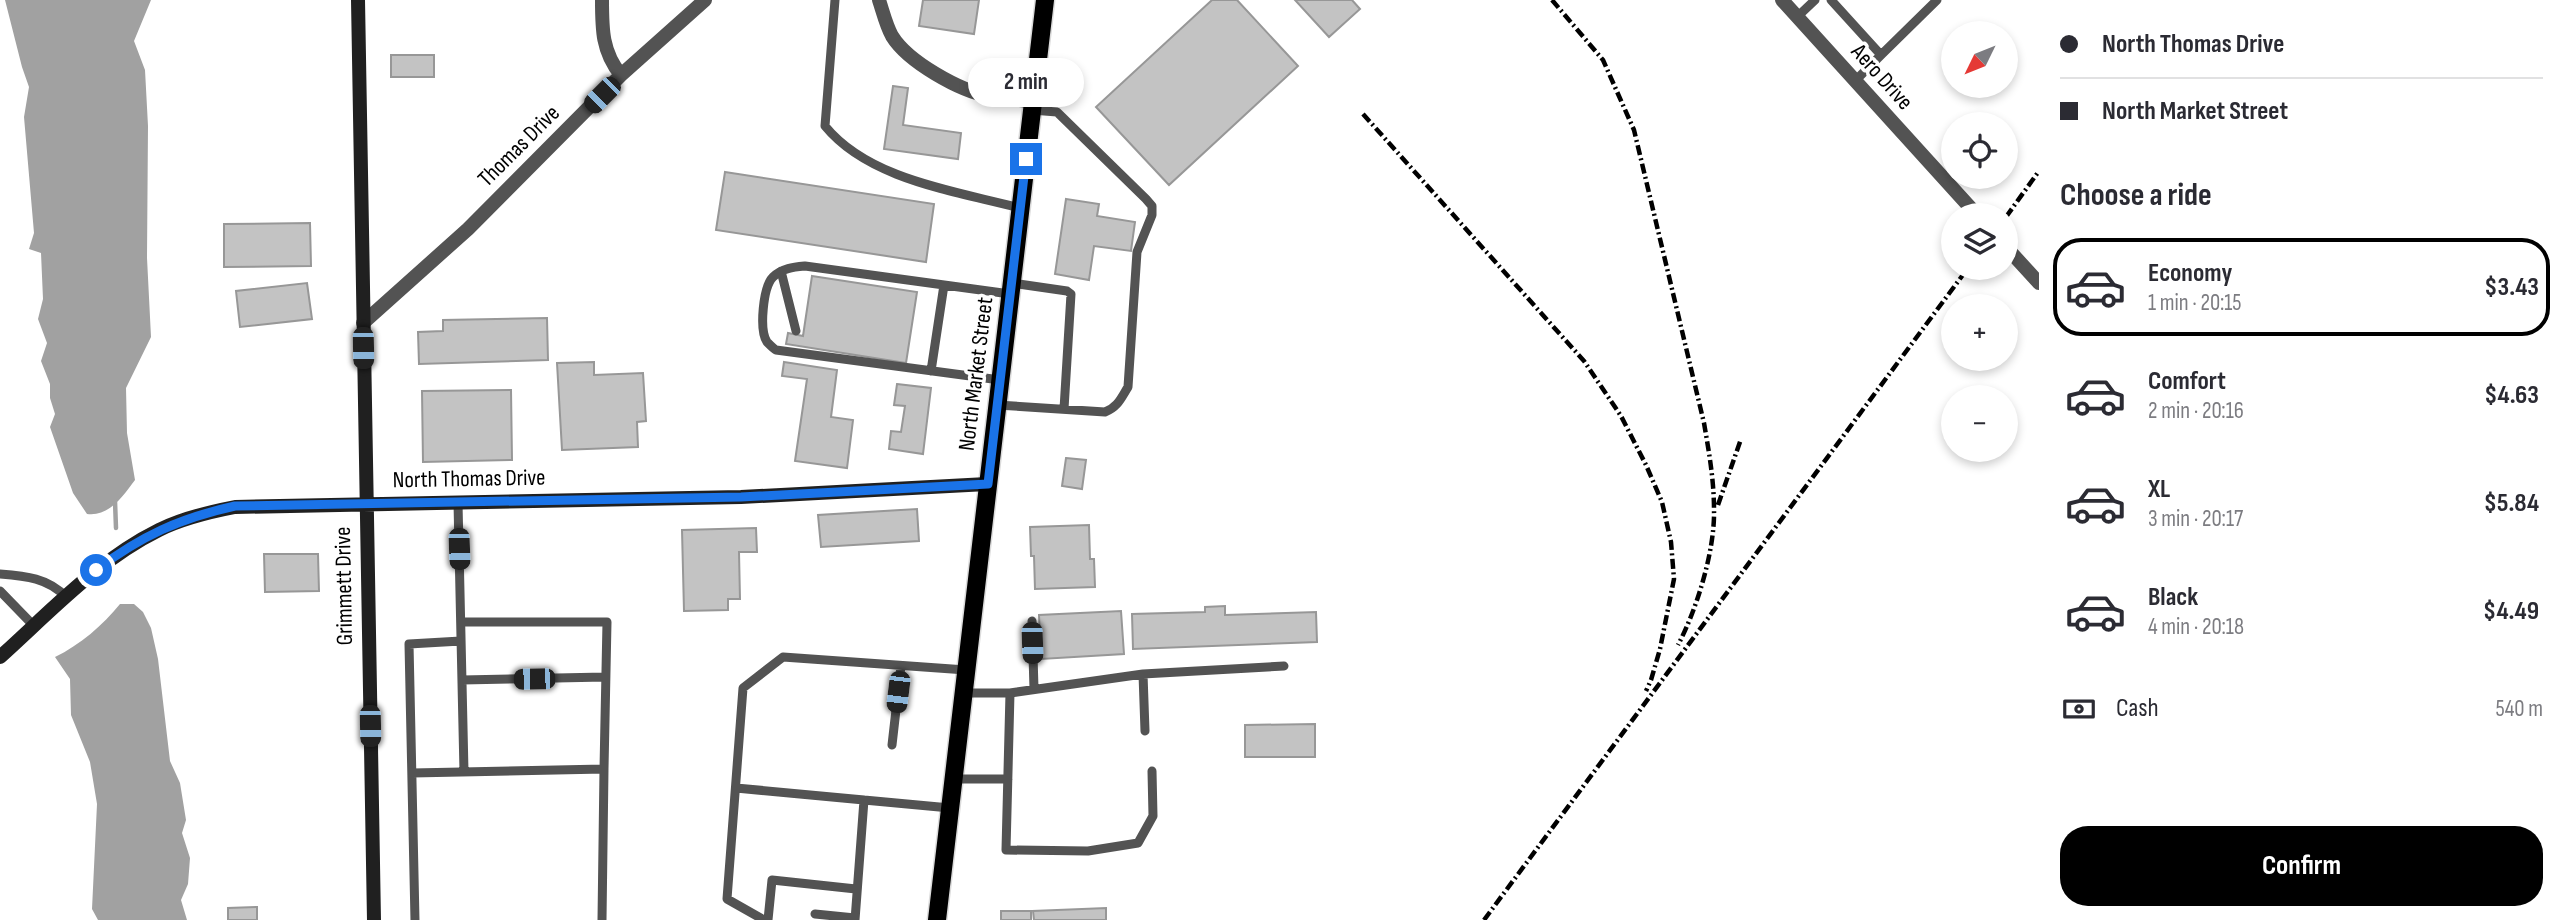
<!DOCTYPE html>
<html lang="en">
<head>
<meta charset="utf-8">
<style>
  body { margin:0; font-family:"Sofia Sans Condensed",sans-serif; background:#f7f7f7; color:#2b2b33; height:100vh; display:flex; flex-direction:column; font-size:26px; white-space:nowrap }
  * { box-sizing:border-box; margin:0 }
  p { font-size:23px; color:#7c7c81 }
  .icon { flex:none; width:38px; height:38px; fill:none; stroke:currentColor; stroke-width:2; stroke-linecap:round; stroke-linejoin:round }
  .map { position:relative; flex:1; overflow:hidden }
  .panel { display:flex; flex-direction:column; background:#fff; width:525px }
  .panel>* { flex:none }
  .top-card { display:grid; align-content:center; height:154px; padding:0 21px; background:#fff }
  .needle { width:46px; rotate:227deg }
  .fabs { position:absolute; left:1941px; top:21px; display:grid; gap:14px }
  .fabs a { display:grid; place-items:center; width:77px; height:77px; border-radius:50%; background:#fff; box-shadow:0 4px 10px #0003; font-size:35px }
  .end { position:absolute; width:32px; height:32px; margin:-16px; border:9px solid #1a73e8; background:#fff; box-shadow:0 0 0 4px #fff }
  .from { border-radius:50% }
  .bubble { position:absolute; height:49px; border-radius:24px; background:#fff; box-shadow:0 4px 10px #0003; font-size:23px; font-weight:700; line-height:49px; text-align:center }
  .car { position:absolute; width:21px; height:42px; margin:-21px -10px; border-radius:9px; box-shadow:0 0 5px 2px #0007; background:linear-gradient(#222 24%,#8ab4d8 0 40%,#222 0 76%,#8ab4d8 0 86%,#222 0) }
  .top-card b { display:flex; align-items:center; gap:24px; height:66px; font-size:26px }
  .top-card b+b { border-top:2px solid #e1e1e2 }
  .top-card i { width:18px; height:18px; background:#2b2b33 }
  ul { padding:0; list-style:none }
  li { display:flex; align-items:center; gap:21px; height:98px; margin:0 14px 10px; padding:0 7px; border:4px solid transparent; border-radius:28px }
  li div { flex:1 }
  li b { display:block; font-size:26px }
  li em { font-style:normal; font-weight:700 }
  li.active { border-color:#000 }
  li>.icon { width:63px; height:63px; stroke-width:1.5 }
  h2 { padding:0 21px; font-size:32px; line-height:84px }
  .pay { display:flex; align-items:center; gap:18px; height:77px; padding:0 21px; font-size:26px }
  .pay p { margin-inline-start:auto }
  .cta { display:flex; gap:14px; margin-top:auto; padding:14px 21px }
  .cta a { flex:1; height:80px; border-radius:28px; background:#000; color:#fff; font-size:28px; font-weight:700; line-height:80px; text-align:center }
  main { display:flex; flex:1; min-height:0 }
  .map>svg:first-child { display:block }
</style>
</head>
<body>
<main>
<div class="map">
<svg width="2039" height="920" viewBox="0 0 2039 920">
  <rect width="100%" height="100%" fill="#fff"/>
  <!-- water -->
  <path fill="#a1a1a1" d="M5,0H151L134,41L145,70L148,126L147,258L151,337L126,388L127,433L135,480C123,496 109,517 87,514L73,493L50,427L55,414L50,398V384L41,361L47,343L38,319L43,299L41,253L29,249L34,233L24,117L29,87L22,67Z
    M120,604H134L143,612L151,628L158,659L170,761L180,783L186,820L182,833L190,858L188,884L181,900L187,920H98L92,909L97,804L90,762L71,715L70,679L55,657C80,645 103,625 120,604Z"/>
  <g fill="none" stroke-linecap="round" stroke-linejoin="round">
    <!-- stream -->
    <path stroke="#a1a1a1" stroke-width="4.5" d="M115,501L116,528"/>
  </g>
  <!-- building -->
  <path fill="#c3c3c3" stroke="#979797" stroke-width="2" d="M923,0H979L974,34L919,26Z
    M1212,0H1237L1298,66L1169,185L1096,107Z
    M1295,0H1352L1360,9L1329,37Z
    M391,55H434V77H391Z
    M893,86L908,88L903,125L961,133L958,159L884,149Z
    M725,172L934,204L926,262L716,230Z
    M1066,199L1099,204L1097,216L1135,222L1131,251L1094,246L1089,280L1055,274Z
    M310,223L311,266L224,267V224Z
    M812,276L917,292L906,363L786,344L788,333L803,336Z
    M307,283L312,319L240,327L236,291Z
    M547,318L548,360L419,364L418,332L443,331V320Z
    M594,362V375L643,373L646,421L637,422L638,447L562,450L557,363Z
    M784,362L837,370L831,417L853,420L847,468L795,461L807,379L782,376Z
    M897,384L931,388L923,454L889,449L891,431L901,432L905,406L894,405Z
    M511,390L512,460L423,462L422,391Z
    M1066,458L1086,460L1082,489L1062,486Z
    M917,509L919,541L821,547L818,515Z
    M1089,525L1090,559H1094L1095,587L1035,589L1034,556H1031L1030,527Z
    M756,528L757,552H739L740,599H728V610L684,611L682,530Z
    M264,554H318L319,591L265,592Z
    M1225,606V615L1316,612L1317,642L1133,649L1132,614L1205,612V607Z
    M1121,611L1124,654L1041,659L1039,615Z
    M1315,724V757H1245V725Z
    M257,907V920H228V908Z
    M1106,908V920H1034L1033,911Z
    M1001,911H1031V920H1001Z"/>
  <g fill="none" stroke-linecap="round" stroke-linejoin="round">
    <defs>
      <path id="primary" d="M937,920L1045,0"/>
    </defs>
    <!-- primary casing -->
    <use href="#primary" stroke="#dbdbdb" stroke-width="21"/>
    <!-- lane -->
    <path stroke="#535353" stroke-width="9" d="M835,0L825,126C869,180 956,191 1020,208
      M1831,0L1881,55L1855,81
      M1797,17L1815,0
      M1881,55L1937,0
      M781,271L796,331
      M1012,283L1067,291L1071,294L1064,409
      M931,371L944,285
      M1000,380L776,350C774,349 769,344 767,342C759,330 763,287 773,277C782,268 794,267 805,266L1010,294
      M997,405L1105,412C1118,407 1121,398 1128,387L1137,252L1152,215V206L1146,199L1057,112L1032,110
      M458,503L464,772
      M0,574C26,576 48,578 66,597
      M0,591L34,626
      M1032,621L1034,689
      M461,622H607L604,769
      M1143,674L1145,731
      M462,680L605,677
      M963,693H1010
      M892,745L901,666
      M1152,771L1153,816L1138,843L1088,851L1006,850L1010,693L1143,674L1284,666
      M412,773L604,769L602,920
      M953,779H1008
      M736,788L864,800
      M815,914L855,918
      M415,920L409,644L461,641
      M764,920L727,899L743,688L783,657L966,670
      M768,920L772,880L856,889
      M855,920L864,800L950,808"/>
    <!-- street -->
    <path stroke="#535353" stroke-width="14" d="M602,0C602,29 602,52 621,75
      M879,0C883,12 886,25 892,36C908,62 960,91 989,96C1004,99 1018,100 1033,101
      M1782,0L1977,215
      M2006,247L2039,283
      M363,323L468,229L621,75L705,0"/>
    <!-- secondary -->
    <path stroke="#202020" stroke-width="14" d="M358,0L374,920
      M0,657C50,612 98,560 159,530C183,518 209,512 235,507L741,497L987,484"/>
    <!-- primary -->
    <use href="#primary" stroke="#000" stroke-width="18"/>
    <!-- rail -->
    <path stroke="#000" stroke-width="4.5" stroke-dasharray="10 3.5 2 3.5" stroke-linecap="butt" d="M1552,0L1603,60L1634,130L1704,423C1709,452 1714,480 1714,510C1715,550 1697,609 1678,645
      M1363,114L1584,361L1621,416L1646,465L1662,502L1671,542L1674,579L1660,649L1651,680L1646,691
      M2006,217L2039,171
      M1718,505L1741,439
      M1484,920L1968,268"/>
  </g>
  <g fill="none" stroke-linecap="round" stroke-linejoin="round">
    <!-- route -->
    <path stroke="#1a73e8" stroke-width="9" d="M96,570C141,536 180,518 235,506L741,497L988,484L1026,159"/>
  </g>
  <g text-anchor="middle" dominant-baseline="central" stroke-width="7" stroke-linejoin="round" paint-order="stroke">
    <!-- street labels -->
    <g font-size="23" fill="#000" stroke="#fff">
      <text transform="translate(1882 77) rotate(48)">Aero Drive</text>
      <text transform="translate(519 146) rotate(-45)">Thomas Drive</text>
      <text transform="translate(976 374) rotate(-83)">North Market Street</text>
      <text transform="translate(469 479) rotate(-1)">North Thomas Drive</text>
      <text transform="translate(344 586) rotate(-91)">Grimmett Drive</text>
    </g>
  </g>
</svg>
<div class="fabs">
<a><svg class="needle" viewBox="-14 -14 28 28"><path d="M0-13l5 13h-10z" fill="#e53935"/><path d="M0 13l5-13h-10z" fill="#7c7c81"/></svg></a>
<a><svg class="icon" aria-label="locate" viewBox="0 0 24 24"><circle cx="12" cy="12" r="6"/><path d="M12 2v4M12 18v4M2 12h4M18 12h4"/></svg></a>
<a><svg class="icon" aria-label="layers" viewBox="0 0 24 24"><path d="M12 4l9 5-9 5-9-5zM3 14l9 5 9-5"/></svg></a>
<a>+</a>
<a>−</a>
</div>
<i class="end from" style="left:96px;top:570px"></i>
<i class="end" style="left:1026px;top:159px"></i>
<div class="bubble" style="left:968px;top:58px;width:116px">2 min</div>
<i class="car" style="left:602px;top:95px;rotate:225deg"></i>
<i class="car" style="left:363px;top:348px;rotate:179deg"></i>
<i class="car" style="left:459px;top:549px;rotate:178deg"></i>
<i class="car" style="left:1032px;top:643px;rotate:178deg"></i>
<i class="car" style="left:534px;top:679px;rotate:269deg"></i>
<i class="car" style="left:898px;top:692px;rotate:187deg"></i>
<i class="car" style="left:370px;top:726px;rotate:179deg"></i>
</div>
<section class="panel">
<div class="top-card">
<b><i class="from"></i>North Thomas Drive</b>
<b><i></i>North Market Street</b>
</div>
<h2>Choose a ride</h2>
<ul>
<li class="active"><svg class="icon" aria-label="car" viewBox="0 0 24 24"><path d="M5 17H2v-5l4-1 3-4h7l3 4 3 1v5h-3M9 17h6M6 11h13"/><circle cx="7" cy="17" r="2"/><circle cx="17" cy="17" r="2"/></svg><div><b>Economy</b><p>1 min · 20:15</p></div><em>$3.43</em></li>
<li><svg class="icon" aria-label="car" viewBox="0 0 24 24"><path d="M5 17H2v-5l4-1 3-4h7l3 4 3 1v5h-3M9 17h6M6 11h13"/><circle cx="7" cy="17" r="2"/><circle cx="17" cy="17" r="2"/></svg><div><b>Comfort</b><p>2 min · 20:16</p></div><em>$4.63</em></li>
<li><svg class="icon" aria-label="car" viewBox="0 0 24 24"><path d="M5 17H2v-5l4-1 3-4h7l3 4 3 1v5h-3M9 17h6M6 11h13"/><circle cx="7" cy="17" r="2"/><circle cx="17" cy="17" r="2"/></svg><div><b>XL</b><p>3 min · 20:17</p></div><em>$5.84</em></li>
<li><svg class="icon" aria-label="car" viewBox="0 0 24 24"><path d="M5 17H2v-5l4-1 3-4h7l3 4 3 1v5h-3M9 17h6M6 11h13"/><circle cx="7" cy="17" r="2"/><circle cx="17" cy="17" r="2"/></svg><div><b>Black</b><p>4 min · 20:18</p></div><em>$4.49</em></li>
</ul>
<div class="pay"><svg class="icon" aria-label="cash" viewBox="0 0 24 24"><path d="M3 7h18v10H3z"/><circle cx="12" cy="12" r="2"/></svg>Cash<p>540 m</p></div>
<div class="cta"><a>Confirm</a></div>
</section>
</main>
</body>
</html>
